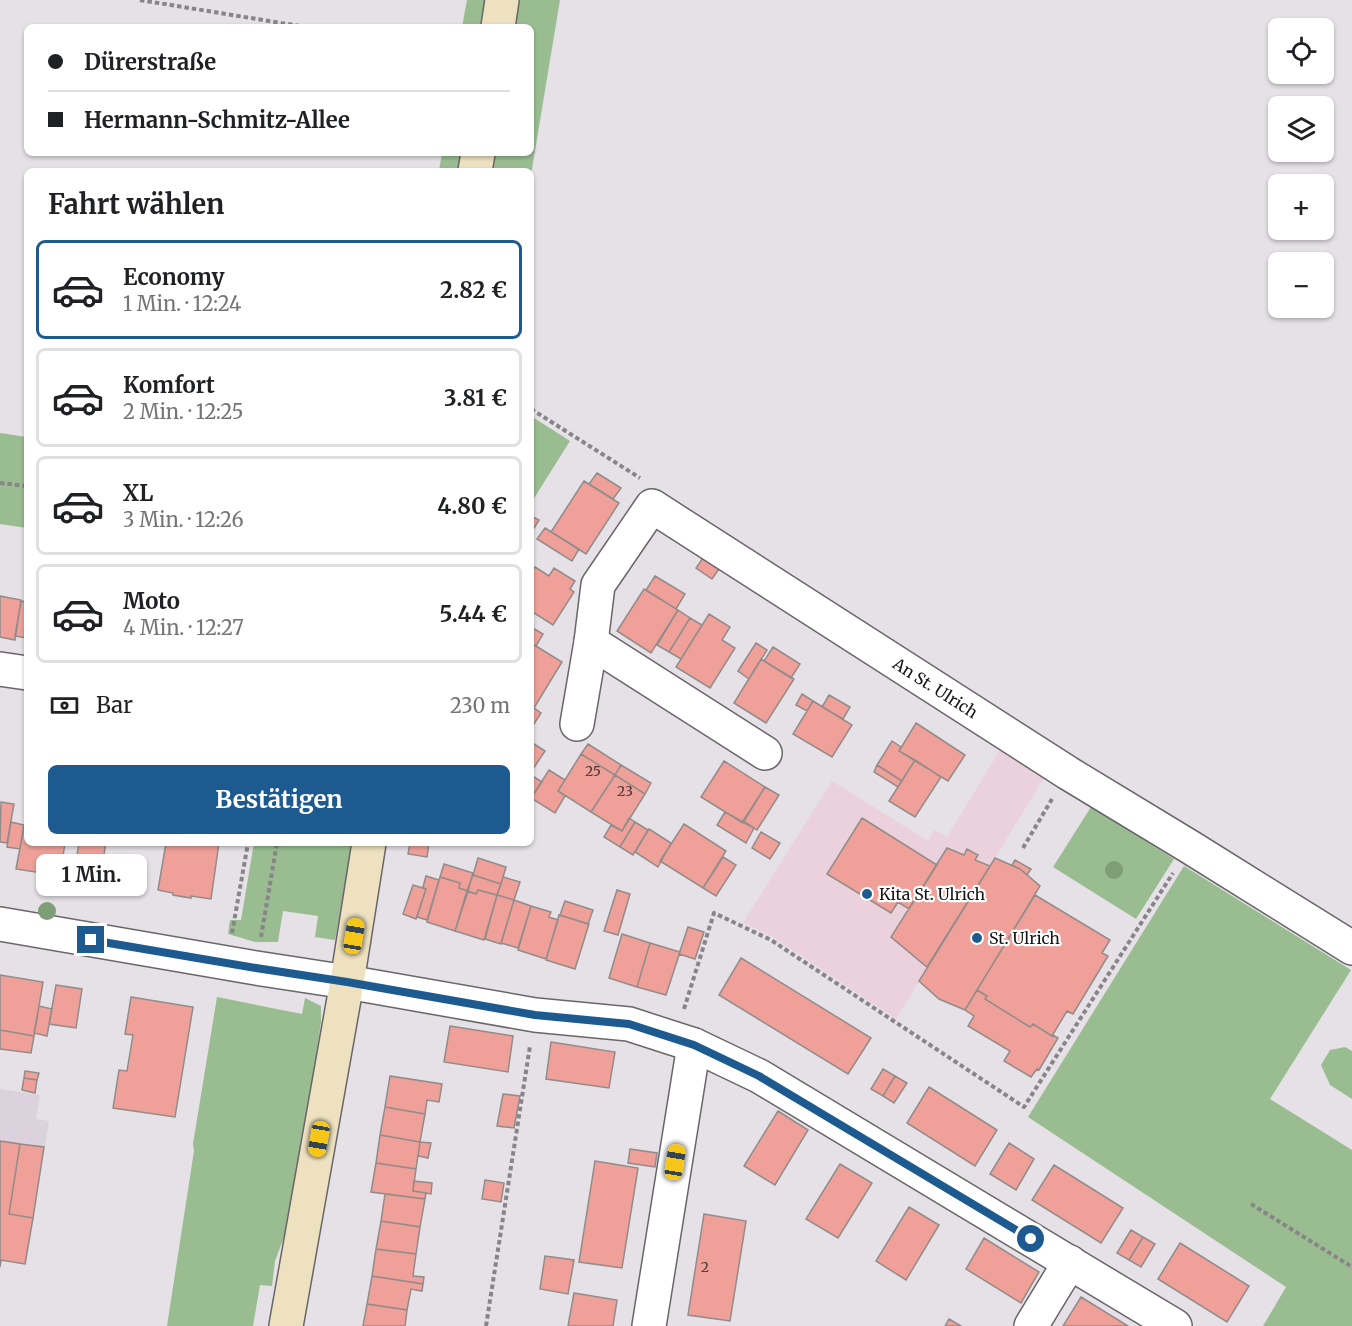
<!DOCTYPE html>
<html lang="de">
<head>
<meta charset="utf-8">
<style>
  body { margin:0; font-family:Merriweather,serif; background:#f2f2f2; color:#202124; height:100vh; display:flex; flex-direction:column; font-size:22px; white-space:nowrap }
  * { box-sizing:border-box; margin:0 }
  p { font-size:20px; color:#757577 }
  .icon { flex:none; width:33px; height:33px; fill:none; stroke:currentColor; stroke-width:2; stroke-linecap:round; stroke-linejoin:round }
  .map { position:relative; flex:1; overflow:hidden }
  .side { position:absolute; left:24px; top:168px; width:510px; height:678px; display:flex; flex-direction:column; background:#fff; border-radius:9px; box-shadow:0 2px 4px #0004 }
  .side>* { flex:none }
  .banner { position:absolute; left:24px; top:24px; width:510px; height:132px; border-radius:9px; box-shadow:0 2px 4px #0004; display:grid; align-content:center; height:132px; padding:0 24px; background:#fff }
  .controls { position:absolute; left:1268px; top:18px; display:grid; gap:12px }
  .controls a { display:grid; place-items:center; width:66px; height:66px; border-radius:9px; background:#fff; box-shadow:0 2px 4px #0004; font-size:30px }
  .end { position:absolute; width:27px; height:27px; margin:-14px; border:8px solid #1d5a90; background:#fff; box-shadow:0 0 0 3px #fff }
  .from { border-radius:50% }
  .bubble { position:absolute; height:42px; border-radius:9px; background:#fff; box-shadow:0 2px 4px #0004; font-size:20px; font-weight:700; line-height:42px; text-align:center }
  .car { position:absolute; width:18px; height:36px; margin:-18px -9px; border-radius:8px; box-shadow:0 0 4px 2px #0007; background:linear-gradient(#f5c518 24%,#345 0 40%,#f5c518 0 76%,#345 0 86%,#f5c518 0) }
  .banner b { display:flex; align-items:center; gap:21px; height:57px; font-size:22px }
  .banner b+b { border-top:2px solid #e0e0e0 }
  .banner i { width:15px; height:15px; background:#202124 }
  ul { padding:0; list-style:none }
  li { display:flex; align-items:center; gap:18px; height:99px; margin:0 12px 9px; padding:0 12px; border:3px solid #e0e0e0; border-radius:9px }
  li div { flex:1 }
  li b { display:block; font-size:22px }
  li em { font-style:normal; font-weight:700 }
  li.active { border-color:#1d5a90 }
  li>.icon { width:54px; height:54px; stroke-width:1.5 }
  h2 { padding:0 24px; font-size:27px; line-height:72px }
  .pay { display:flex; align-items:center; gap:15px; height:66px; padding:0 24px; font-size:22px }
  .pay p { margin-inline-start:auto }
  .button { display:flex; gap:12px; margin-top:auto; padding:12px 24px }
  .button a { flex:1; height:69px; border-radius:9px; background:#1d5a90; color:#fff; font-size:24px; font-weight:700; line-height:69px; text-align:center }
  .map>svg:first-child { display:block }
</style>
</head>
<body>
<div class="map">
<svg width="1352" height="1326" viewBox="0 0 1352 1326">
  <rect width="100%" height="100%" fill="#e5e1e6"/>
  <!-- built -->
  <path fill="#dcd2dd" d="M0,1089L40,1095L36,1119L49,1121L26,1265L2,1261L0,1271Z"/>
  <!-- education -->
  <path fill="#ead1db" d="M1000,750L1044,778L896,1019L773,937L743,923L832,781L928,841L935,830L947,837Z"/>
  <!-- green -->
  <path fill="#99bd91" d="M467,0H486L482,27H462Z
    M517,0H560L531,175V171H490L493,153H531V27H513Z
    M442,153H463L460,171H439Z
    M531,416L570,441L531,503Z
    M0,433L27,437V528L0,524Z
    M1091,807L1174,859L1136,919L1053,867Z
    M254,843H354L335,940L315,937L318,916L283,911L278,942H255L228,934L230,920H241Z
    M1184,866L1351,970L1270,1099L1352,1150V1326H1263L1286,1287L1028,1117Z
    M217,997L302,1014L305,998L321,1006V1022L293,1213L275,1261L272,1286L260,1285L253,1326H167L194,1151L193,1144Z
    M1345,1047L1352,1051V1099L1330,1085L1321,1065L1330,1050Z"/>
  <!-- building -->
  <path fill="#eea099" stroke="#928b8a" stroke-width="1.5" d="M597,473L621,488L613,499L589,484Z
    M584,481L619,503L586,554L551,532Z
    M531,516L539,520L531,533Z
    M545,528L579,549L572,561L537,539Z
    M705,555L721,566L712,579L696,568Z
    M535,567L549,576L554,568L575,581L570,589L574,592L553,625L531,611V574Z
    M655,576L685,594L676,609L646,590Z
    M644,589L678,610L651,653L617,631Z
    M0,596L21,600L15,640L0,637Z
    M21,601L27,602V638L15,636Z
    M678,610L690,618L669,652L657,645Z
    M709,614L730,627L722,640L735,648L710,688L676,667Z
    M690,618L702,625L681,659L669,652Z
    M531,627L543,634L536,646L531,643Z
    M531,643L562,662L534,708L531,706Z
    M756,643L767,650L749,679L738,671Z
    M773,647L800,664L791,678L764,661Z
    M761,659L794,679L766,723L734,703Z
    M802,694L813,701L807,711L796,705Z
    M829,695L850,707L843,719L822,707Z
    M813,701L852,725L832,757L793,734Z
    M531,706L541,713L534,724L531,722Z
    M916,723L965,755L948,781L899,751Z
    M892,741L901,747L899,751L915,760L902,781L877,765Z
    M531,742L545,751L531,772Z
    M588,744L621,765L615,775L581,754Z
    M581,754L615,775L591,812L558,791Z
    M915,760L941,777L915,817L889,801Z
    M724,761L765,787L743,823L701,797Z
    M621,765L651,783L645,794L615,775Z
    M877,765L902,781L898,787L874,772Z
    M549,770L565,780L558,791L565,796L555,813L531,798Z
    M531,775L542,782L531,798Z
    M615,775L645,794L622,831L591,812Z
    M765,787L779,795L757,830L743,821Z
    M1,802L14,804L7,843L0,842Z
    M725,812L754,828L746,843L717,825Z
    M629,818L635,822L620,847L604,837L611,825L622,831Z
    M862,818L937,865L909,909L898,902L891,913L827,874Z
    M11,822L24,825L20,849L7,847Z
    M635,822L648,830L633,855L620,847Z
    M684,824L726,851L703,888L660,861Z
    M649,829L671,843L658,867L635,852Z
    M23,832H27V843H65L60,876L16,869Z
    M761,832L780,843L770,859L752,848Z
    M79,843H106L99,883L73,879Z
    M166,843H219L211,899L191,896V898L173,895V893L158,890Z
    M410,843H429L427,857L408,854Z
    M947,848L964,855L967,849L978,855L975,860L990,866L927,967L891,937Z
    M723,857L736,865L716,896L703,888Z
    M478,858L506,867L501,884L473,875Z
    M995,858L1020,869L1040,886L965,1010L939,999L919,981Z
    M1015,860L1031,869L1027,875L1020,869L1012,865Z
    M444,864L473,873L468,891L459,888L460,883L440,877Z
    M473,875L501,884L497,895L478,890L476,894L467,891Z
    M426,876L439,880L427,920L417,917L426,889L423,887Z
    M440,877L460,883L459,888L468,891L455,931L427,922Z
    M503,877L520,882L514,900L497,895Z
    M413,885L426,889L416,919L403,914Z
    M478,890L497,895L484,940L455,931L467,891L476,894Z
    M617,890L630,894L618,935L604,931Z
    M497,895L514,900L501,944L485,939Z
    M1035,895L1110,940L1102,953L1108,956L1073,1014L1067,1011L1052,1036L1033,1024L1030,1027L985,999L987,996L977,990Z
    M514,900L531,906L518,948L501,943Z
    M565,901L593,910L588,924L560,915Z
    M531,906L551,912L549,917L558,920L546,959L518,950Z
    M559,915L589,924L575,969L546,960Z
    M688,927L704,932L695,959L679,954Z
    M622,934L650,943L637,987L609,978Z
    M650,943L680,952L666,995L637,987Z
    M741,958L871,1038L848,1074L719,995Z
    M0,975L43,982L34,1036L0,1030Z
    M56,985L82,989L76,1028L49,1024Z
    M977,990L987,996L985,999L1030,1027L1033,1024L1052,1036L1053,1035L1058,1038L1039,1070L1037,1069L1031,1077L1004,1061L1010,1051L968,1026L974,1016L965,1010Z
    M131,997L193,1007L175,1117L113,1108L119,1070L127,1071L133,1035L125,1034Z
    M39,1006L52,1009L47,1036L34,1033Z
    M450,1026L513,1036L508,1072L444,1062Z
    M0,1030L34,1036L31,1053L0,1049Z
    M551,1042L615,1052L609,1088L546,1079Z
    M883,1069L895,1076L883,1096L871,1089Z
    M25,1071L39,1073L37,1080L24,1078Z
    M390,1076L442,1084L439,1102L427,1100L425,1114L385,1107Z
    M895,1076L907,1083L894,1103L883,1096Z
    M24,1078L37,1080L35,1093L22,1090Z
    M929,1087L997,1130L975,1166L907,1123Z
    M503,1094L520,1096L514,1128L497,1126Z
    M385,1107L425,1114L420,1142L380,1135Z
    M778,1111L808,1130L775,1185L744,1166Z
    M380,1135L420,1142L416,1169L376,1163Z
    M0,1141L20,1144L9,1214L33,1218L25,1264L1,1260L0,1267Z
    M420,1142L431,1143L428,1158L418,1156Z
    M1009,1143L1034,1159L1016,1190L990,1174Z
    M20,1144L44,1147L33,1218L9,1214Z
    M630,1149L657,1153L655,1167L628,1163Z
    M595,1161L638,1168L622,1268L579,1262Z
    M376,1163L416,1169L413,1191L426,1193L425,1199L371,1192Z
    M840,1164L872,1183L838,1238L806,1219Z
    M1054,1165L1123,1208L1101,1243L1032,1200Z
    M485,1180L504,1183L501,1202L482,1199Z
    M414,1181L432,1183L431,1194L413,1191Z
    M385,1194L425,1199L420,1227L381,1221Z
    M909,1207L939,1225L906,1280L876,1261Z
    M704,1214L746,1221L730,1321L688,1315Z
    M381,1221L420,1227L416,1254L376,1249Z
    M1131,1230L1143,1237L1129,1260L1117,1253Z
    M1143,1237L1155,1244L1141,1267L1129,1260Z
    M984,1238L1039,1272L1021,1303L966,1269Z
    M1180,1243L1249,1286L1227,1322L1158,1279Z
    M376,1249L416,1254L413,1276L424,1277L423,1284L372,1276Z
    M545,1256L574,1260L568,1294L540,1289Z
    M372,1276L423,1284L422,1291L411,1289L407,1310L367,1304Z
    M574,1293L617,1300L613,1326H568Z
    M1081,1297L1128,1326H1063Z
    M367,1304L407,1310L405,1326H363Z
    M949,1319L961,1326H945Z"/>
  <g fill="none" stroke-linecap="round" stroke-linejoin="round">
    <defs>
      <g id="street">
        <path d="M591,642L765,753"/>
        <path d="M0,669L27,673"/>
        <path id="s1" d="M577,724L591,642L598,585L652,506L1068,773L1190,847L1352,948"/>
        <path d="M0,924L256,968L347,982L535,1015L629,1024L694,1045L759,1076L1175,1326"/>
        <path d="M649,1326L694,1045"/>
        <path d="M1031,1326L1070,1262"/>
      </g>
      <path id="secondary" d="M498,27L502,0
        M475,171L478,153
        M286,1326L347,982L369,843"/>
    </defs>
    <!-- street casing -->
    <use href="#street" stroke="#69666a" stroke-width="36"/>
    <!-- secondary casing -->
    <use href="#secondary" stroke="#69666a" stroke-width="36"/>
    <!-- path -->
    <path stroke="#888588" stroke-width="4" stroke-dasharray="4.5 3" stroke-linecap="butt" d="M140,0L306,27
      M531,409L640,478
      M0,483L27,486
      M1023,848L1052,799
      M232,933L248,843
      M261,937L277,843
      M684,1009L714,913L771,940L1024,1107L1173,873
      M1251,1204L1352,1267
      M486,1326L530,1046"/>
    <!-- street -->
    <use href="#street" stroke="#fff" stroke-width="33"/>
    <!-- secondary -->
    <use href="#secondary" stroke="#eee1bf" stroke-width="33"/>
  </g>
  <!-- trees -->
  <g fill="#7e9e77">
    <circle cx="1114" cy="870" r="9"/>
    <circle cx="47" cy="911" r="9"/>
  </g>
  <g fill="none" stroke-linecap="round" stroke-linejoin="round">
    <!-- route -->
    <path stroke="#1d5a90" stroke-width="8" d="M91,940L256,968L347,982L535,1015L629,1024L694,1045L759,1076L1031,1239"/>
  </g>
  <!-- markers -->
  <g fill="#1d5a90" stroke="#fff" stroke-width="2">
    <circle cx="867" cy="894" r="6"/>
    <circle cx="977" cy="938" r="6"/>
  </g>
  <g text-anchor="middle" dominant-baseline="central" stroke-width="4.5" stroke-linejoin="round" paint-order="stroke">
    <!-- number labels -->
    <g font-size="14" fill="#4c3837">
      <text x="593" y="771">25</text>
      <text x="625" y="791">23</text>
      <text x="705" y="1267">2</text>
    </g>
    <!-- street labels -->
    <g font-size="16" fill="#161516" stroke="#fff">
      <text stroke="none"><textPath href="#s1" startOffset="573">An St. Ulrich</textPath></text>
    </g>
    <!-- poi labels -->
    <g font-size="16" fill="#161516" stroke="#fff" text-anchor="start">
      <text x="879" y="894">Kita St. Ulrich</text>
      <text x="989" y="938">St. Ulrich</text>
    </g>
  </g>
</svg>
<div class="controls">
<a><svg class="icon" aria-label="locate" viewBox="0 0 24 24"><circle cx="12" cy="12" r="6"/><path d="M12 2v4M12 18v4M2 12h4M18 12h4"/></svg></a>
<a><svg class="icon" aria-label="layers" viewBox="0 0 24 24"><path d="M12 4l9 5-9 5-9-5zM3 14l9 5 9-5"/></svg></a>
<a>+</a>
<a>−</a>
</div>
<i class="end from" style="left:1031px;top:1239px"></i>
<i class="end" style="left:91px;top:940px"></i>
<div class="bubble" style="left:36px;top:854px;width:111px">1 Min.</div>
<i class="car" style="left:354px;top:936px;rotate:9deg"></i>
<i class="car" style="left:319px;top:1139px;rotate:190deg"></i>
<i class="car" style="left:675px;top:1162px;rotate:9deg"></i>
<div class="banner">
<b><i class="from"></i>Dürerstraße</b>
<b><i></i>Hermann-Schmitz-Allee</b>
</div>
<section class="side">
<h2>Fahrt wählen</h2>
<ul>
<li class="active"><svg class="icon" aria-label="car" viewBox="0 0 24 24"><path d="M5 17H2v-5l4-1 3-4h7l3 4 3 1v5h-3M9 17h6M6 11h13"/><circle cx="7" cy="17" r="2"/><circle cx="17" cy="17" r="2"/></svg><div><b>Economy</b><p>1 Min. · 12:24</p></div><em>2.82 €</em></li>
<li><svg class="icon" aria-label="car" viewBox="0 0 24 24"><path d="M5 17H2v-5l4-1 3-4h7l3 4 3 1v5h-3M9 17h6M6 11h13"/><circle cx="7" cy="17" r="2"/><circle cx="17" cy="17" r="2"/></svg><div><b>Komfort</b><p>2 Min. · 12:25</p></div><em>3.81 €</em></li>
<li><svg class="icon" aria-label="car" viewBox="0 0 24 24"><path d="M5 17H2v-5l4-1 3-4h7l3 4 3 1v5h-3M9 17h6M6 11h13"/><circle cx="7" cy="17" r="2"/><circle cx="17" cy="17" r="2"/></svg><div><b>XL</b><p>3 Min. · 12:26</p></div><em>4.80 €</em></li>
<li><svg class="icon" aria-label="car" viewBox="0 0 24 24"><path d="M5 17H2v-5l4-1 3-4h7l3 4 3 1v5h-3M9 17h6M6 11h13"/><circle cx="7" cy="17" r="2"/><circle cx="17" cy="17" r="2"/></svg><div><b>Moto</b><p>4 Min. · 12:27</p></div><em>5.44 €</em></li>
</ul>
<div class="pay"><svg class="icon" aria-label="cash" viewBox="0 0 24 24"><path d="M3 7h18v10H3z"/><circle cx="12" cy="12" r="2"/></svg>Bar<p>230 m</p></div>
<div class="button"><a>Bestätigen</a></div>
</section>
</div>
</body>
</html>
